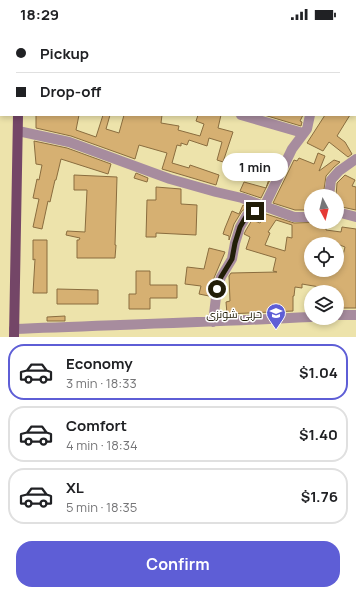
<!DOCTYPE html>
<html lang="en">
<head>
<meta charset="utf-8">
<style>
  body { margin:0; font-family:Manrope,Cairo,sans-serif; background:#f2f2f2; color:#202124; height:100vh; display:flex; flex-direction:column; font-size:15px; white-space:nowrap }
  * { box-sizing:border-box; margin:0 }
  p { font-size:13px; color:#757577 }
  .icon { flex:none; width:22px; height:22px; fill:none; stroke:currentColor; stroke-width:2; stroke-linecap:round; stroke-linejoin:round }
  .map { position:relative; height:309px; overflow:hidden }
  .details { display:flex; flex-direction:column; background:#fff; flex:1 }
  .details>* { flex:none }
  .banner { position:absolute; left:0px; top:0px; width:356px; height:88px; box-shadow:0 2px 6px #0003; display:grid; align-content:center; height:88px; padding:0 16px; background:#fff }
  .needle { width:26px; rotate:173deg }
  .controls { position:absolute; left:304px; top:161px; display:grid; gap:8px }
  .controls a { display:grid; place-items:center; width:40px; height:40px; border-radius:50%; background:#fff; box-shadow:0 2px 6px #0003; font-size:20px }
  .end { position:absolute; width:18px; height:18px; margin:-9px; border:5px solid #221e08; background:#fff; box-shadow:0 0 0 2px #fff }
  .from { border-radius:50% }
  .bubble { position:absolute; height:28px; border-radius:14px; background:#fff; box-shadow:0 2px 6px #0003; font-size:13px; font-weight:700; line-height:28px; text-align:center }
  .banner b { display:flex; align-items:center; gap:14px; height:38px; font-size:15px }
  .banner b+b { border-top:1px solid #e0e0e0 }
  .banner i { width:10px; height:10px; background:#202124 }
  ul { padding:7px 0 0; list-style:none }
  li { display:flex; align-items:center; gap:12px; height:56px; margin:0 8px 6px; padding:0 8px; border:2px solid #e0e0e0; border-radius:16px }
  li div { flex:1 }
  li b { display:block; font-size:15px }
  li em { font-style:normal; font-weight:700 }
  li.active { border-color:#5e5ed6 }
  li>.icon { width:36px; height:36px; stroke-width:1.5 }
  .cta { display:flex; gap:8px; margin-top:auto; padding:8px 16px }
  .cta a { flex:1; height:46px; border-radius:16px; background:#5e5ed6; color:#fff; font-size:16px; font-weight:700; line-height:46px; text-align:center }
  .status { display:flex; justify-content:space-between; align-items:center; height:28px; padding:0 20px; background:#fff; direction:ltr }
  .status svg { height:11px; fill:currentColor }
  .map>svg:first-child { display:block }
</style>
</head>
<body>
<div class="status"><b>18:29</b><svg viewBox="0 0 49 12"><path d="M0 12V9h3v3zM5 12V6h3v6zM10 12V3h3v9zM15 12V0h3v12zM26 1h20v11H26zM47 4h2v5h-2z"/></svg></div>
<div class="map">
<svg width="356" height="309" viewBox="0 0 356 309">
  <rect width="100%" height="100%" fill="#ede3ab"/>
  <!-- building -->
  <path fill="#d6b072" stroke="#8a6d3f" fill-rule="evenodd" d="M36,87H79L76,102L96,109L103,87H110L106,101L119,105L124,87H162L161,95L179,98L178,102L200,108L204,96L196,93L198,87H221L218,100L233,104L223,134L217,132L222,114L209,110L207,118L189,112L187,117L181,115V118L177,117L172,135L189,140L190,137L219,147L216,157L162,141L167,125L139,117L135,131L71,108L36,100Z
    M264,87H303L300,93L302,94L301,98Z
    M325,87H350L337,108L345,114L352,126L348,129L329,114L323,123L307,115Z
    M34,113L67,120L111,136L108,146L61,131L56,152H55L50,174L48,173L42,201L33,199L39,171L33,170L37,151L39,152L42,137L36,136Z
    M318,125L325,128L319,143L334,132L340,134L334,139L326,148L323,168H311V175L309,182H295L273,175L294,132L297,133L299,130L314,136Z
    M136,145L148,150L147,154L134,150Z
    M271,145L273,146L261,170L240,163L244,154L266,160Z
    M74,147L117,149L115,217H116L115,230H77V212H79L80,210L66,207L67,203L85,204L87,162H74Z
    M345,147L355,152L352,158L356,159V182L337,178V168H336L337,155Z
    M156,159L181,161V176L197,177L196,207L156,205V209H146L147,172H156Z
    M243,177L248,179L242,183L234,196L229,212V208L223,206L225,200L232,183L239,186Z
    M266,186L294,195L326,194V202L341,204L342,199L356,201V280H338V267L337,266V264H331V261L302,256V260L295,259L294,268H293V283L227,286L226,274L230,273L229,248L231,245L277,244L273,243L276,230L246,221L250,209L244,206L246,202L252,192L260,195ZM276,192L292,197V210L287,209L285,223L265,217L270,205L268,204ZM311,216H337L345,219L342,231H337V242H311Z
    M33,212H47V265H33L35,231L33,232Z
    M209,220L225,224L211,257L209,268L199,266L201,258L185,256L187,239L204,241Z
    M136,243H150V257H177V270H150V281H129V266H136Z
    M57,261L98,262V276H57Z
    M65,288V293H47V289Z"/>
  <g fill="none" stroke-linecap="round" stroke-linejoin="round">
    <!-- minor -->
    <path stroke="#a78c9e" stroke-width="10" d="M332,1V0
      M241,87L303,105
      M18,103L69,114L170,151L216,164L242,170L294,189H311
      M329,168L331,152L339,143L356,131
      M337,184L356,189
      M337,287H356
      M213,294L217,261L221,249L232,231L235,215L240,199L247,187L264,179L292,121L307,101L310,87
      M14,301C113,297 212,294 311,289"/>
    <!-- major -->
    <path stroke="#744667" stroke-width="10" d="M19,0V1
      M14,309L18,87"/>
  </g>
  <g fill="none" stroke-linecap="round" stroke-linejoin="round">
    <!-- route -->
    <path stroke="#221e08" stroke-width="5" d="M217,261L221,249L232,231L235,215L240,199L247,187L255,183"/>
  </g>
  <!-- icons -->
  <defs>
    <symbol id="university-pin" viewBox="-11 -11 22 30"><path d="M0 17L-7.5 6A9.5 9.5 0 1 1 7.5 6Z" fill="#5e5ed6" stroke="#fff"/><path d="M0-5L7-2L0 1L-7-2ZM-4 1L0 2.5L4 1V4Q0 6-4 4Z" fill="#fff"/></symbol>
  </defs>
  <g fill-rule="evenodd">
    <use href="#university-pin" x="265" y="274" width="22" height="30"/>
  </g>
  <g text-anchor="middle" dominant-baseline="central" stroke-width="3" stroke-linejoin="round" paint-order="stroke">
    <!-- poi labels -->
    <g font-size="11" fill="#221e08" stroke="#fff" text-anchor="end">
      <text x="262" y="285">حربی شونزی</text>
    </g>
  </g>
</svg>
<div class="controls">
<a><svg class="needle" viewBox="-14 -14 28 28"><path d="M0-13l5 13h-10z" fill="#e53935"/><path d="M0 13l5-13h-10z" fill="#757577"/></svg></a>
<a><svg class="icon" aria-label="locate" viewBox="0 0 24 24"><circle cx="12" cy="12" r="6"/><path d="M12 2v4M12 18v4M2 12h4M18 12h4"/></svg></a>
<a><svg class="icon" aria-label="layers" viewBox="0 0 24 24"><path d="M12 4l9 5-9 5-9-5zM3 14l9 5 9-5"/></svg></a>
</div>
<i class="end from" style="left:217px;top:261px"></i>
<i class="end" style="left:255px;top:183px"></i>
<div class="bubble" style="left:222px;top:125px;width:66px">1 min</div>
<div class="banner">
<b><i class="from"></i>Pickup</b>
<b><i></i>Drop-off</b>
</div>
</div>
<section class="details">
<ul>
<li class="active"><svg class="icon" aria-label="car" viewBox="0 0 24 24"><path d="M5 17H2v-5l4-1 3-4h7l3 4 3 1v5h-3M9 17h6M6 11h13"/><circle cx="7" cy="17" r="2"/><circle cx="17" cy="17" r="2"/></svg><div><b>Economy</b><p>3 min · 18:33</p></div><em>$1.04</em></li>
<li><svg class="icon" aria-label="car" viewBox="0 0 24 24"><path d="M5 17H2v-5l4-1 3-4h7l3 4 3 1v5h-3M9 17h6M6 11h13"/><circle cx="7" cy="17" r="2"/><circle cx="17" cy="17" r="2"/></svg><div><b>Comfort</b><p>4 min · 18:34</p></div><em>$1.40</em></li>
<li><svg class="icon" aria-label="car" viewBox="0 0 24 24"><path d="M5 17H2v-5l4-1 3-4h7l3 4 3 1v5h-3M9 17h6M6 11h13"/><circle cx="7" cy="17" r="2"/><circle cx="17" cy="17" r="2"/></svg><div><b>XL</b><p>5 min · 18:35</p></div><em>$1.76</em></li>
</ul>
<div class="cta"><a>Confirm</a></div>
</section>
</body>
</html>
